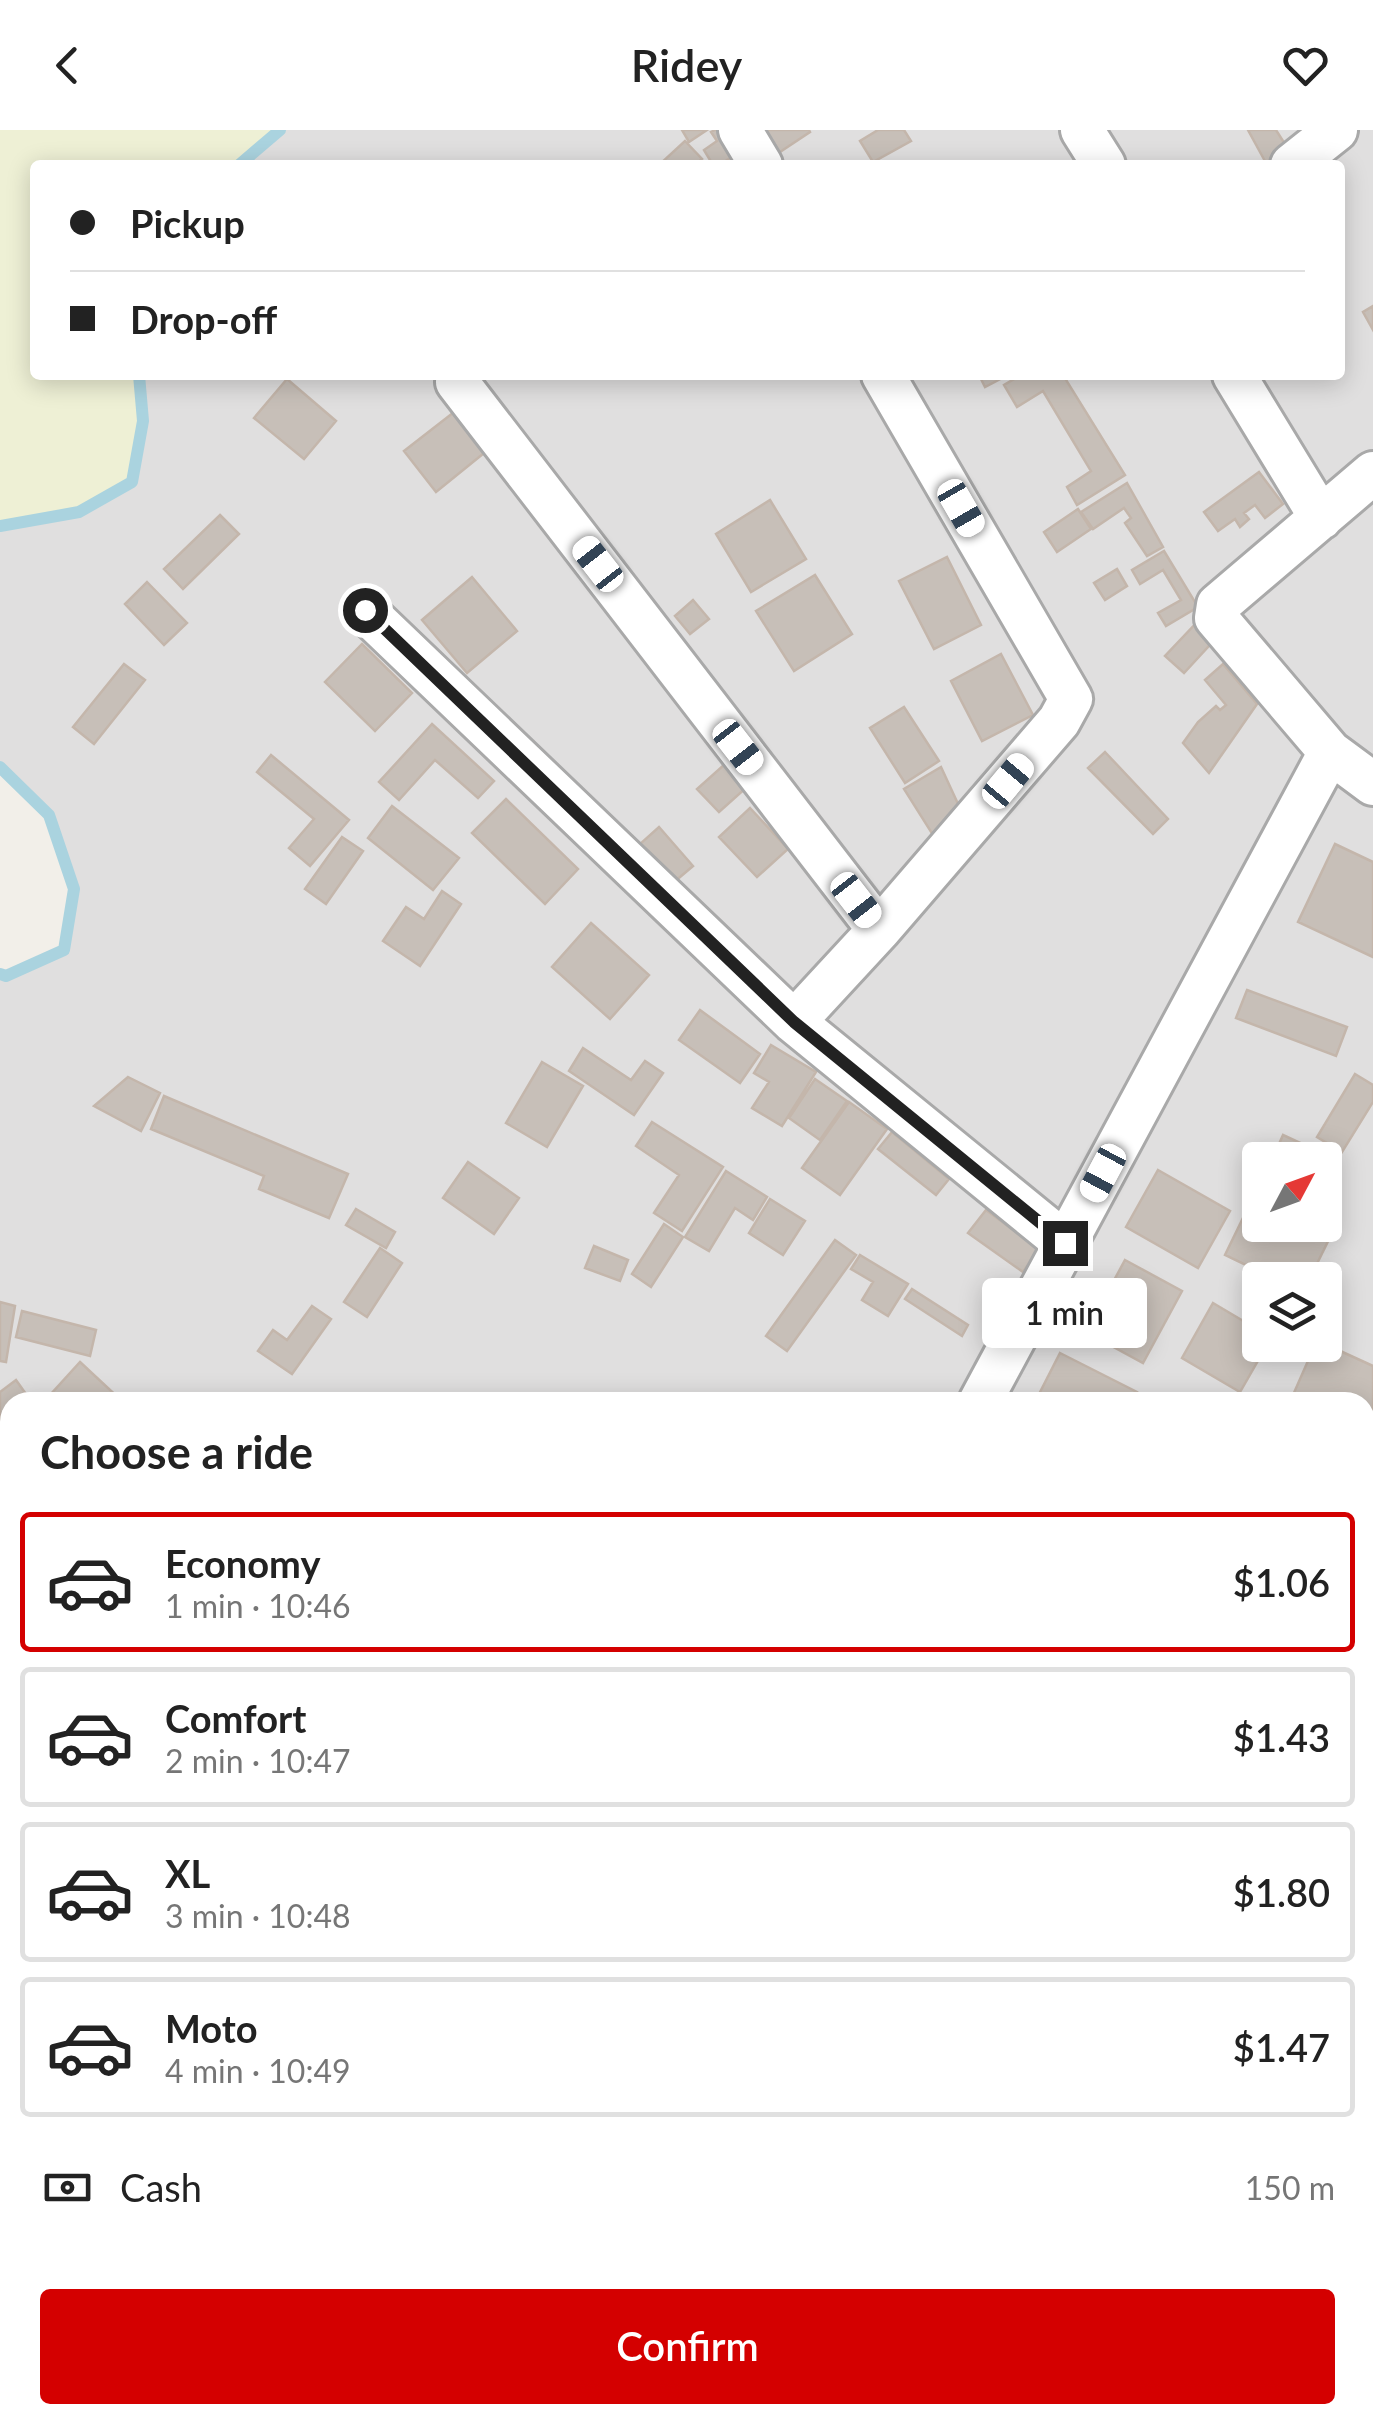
<!DOCTYPE html>
<html lang="en">
<head>
<meta charset="utf-8">
<style>
  body { margin:0; font-family:Lato,sans-serif; background:#f2f2f2; color:#222; height:100vh; display:flex; flex-direction:column; font-size:38px; white-space:nowrap }
  * { box-sizing:border-box; margin:0 }
  p { font-size:32px; color:#767676 }
  .icon { flex:none; width:55px; height:55px; fill:none; stroke:currentColor; stroke-width:2; stroke-linecap:round; stroke-linejoin:round }
  .map { position:relative; flex:1; overflow:hidden }
  .details { position:absolute; left:0px; top:1262px; width:1375px; height:1032px; display:flex; flex-direction:column; background:#fff; border-radius:30px 30px 0 0; box-shadow:0 5px 25px #0003 }
  .details>* { flex:none }
  .top-card { position:absolute; left:30px; top:30px; width:1315px; height:220px; border-radius:10px; box-shadow:0 5px 25px #0003; display:grid; align-content:center; height:220px; padding:0 40px; background:#fff }
  .needle { width:65px; rotate:49deg }
  .fabs { position:absolute; left:1242px; top:1012px; display:grid; gap:20px }
  .fabs a { display:grid; place-items:center; width:100px; height:100px; border-radius:10px; background:#fff; box-shadow:0 5px 25px #0003; font-size:50px }
  .end { position:absolute; width:45px; height:45px; margin:-22px; border:12px solid #222; background:#fff; box-shadow:0 0 0 5px #fff }
  .from { border-radius:50% }
  .bubble { position:absolute; height:70px; border-radius:10px; background:#fff; box-shadow:0 5px 25px #0003; font-size:32px; font-weight:600; line-height:70px; text-align:center }
  .car { position:absolute; width:30px; height:60px; margin:-30px -15px; border-radius:12px; box-shadow:0 0 8px 2px #0007; background:linear-gradient(#fff 24%,#345 0 40%,#fff 0 76%,#345 0 86%,#fff 0) }
  .top-card b { display:flex; align-items:center; gap:35px; height:95px; font-size:38px }
  .top-card b+b { border-top:2px solid #e0e0e0 }
  .top-card i { width:25px; height:25px; background:#222 }
  ul { padding:0; list-style:none }
  li { display:flex; align-items:center; gap:30px; height:140px; margin:0 20px 15px; padding:0 20px; border:5px solid #e0e0e0; border-radius:10px }
  li div { flex:1 }
  li b { display:block; font-size:38px }
  li em { font-style:normal; font-weight:600 }
  li.active { border-color:#d40000 }
  li>.icon { width:90px; height:90px; stroke-width:1.5 }
  h2 { padding:0 40px; font-size:45px; line-height:120px }
  .pay { display:flex; align-items:center; gap:25px; height:110px; padding:0 40px; font-size:38px }
  .pay p { margin-inline-start:auto }
  .action { display:flex; gap:20px; margin-top:auto; padding:20px 40px }
  .action a { flex:1; height:115px; border-radius:10px; background:#d40000; color:#fff; font-size:40px; font-weight:600; line-height:115px; text-align:center }
  header { display:flex; justify-content:space-between; align-items:center; height:130px; padding:0 40px; background:#fff; font-size:45px; font-weight:600 }
  .map>svg:first-child { display:block }
</style>
</head>
<body>
<header><svg class="icon" aria-label="back" viewBox="0 0 24 24"><path d="M15 5l-7 7 7 7"/></svg>Ridey<svg class="icon" aria-label="heart" viewBox="0 0 24 24"><path d="M12 20l-8-8c-3-5 5-10 8-4 3-6 11-1 8 4z"/></svg></header>
<div class="map">
<svg width="1373" height="2293" viewBox="0 0 1373 2293">
  <rect width="100%" height="100%" fill="#f2efe9"/>
  <!-- residential -->
  <path fill="#e0dfdf" fill-rule="evenodd" d="M280,0H1373V2293H964L965,2285H1365V1272H10V2118L0,2126V844L6,846L64,820L74,759L49,685L0,637V396L18,391L143,291L139,245H1340V35H239ZM1260,1030H1325V1095H1260ZM1260,1150H1325V1215H1260Z"/>
  <!-- farmland -->
  <path fill="#eef0d5" d="M0,0H280L239,35H35V245H139L143,291L132,352L79,382L0,396Z"/>
  <g fill="none" stroke-linecap="round" stroke-linejoin="round">
    <!-- stream -->
    <path stroke="#aad3df" stroke-width="12" d="M239,35L280,0
      M0,396L79,382L132,352L143,291L139,245
      M0,637L49,685L74,759L64,820L6,846L0,844
      M0,1503L10,1516
      M0,1608L10,1586
      M0,1727L10,1745
      M964,2293L965,2285"/>
  </g>
  <!-- building -->
  <path fill="#c7bfb8" stroke="#c4b6ab" stroke-width="2.5" d="M682,0H707L689,12Z
    M715,0H731L743,20L719,35H713L704,20L717,11L711,2Z
    M760,0H809L810,2L774,26Z
    M878,0H904L911,11L873,32L860,11Z
    M1248,0H1276L1290,22L1266,33Z
    M685,11L702,29L695,35H659Z
    M1373,176V200L1363,182Z
    M979,245H1008L985,257Z
    M1021,245H1063L1125,345L1077,375L1067,357L1091,341L1043,261L1017,277L1004,255Z
    M287,249L336,291L304,329L254,288Z
    M458,279L489,319L436,362L404,321Z
    M1259,342L1283,374L1265,388L1255,375L1244,383L1249,389L1240,397L1235,389L1218,401L1204,382Z
    M1127,353L1163,417L1147,426L1125,393L1131,388L1124,378L1093,399L1081,382Z
    M770,370L806,429L751,462L716,404Z
    M1078,379L1091,399L1057,422L1044,402Z
    M220,385L239,404L183,459L164,439Z
    M1164,421L1198,477L1166,496L1158,483L1181,470L1163,440L1140,454L1132,440Z
    M947,427L981,495L934,519L899,451Z
    M1117,439L1127,456L1105,470L1094,453Z
    M815,445L852,504L794,541L756,481Z
    M472,447L517,501L467,543L422,490Z
    M147,452L187,493L164,515L125,474Z
    M693,470L709,489L690,504L675,486Z
    M1201,488L1219,505L1184,543L1165,526Z
    M362,514L412,563L375,601L325,552Z
    M1001,524L1033,585L982,611L951,551Z
    M124,534L145,550L94,614L73,597Z
    M1223,534L1257,574L1209,643L1183,613L1198,592L1216,576L1220,580L1226,575L1205,550Z
    M904,577L939,631L905,653L870,598Z
    M432,594L494,651L478,668L435,630L399,670L379,652Z
    M1105,622L1168,689L1153,704L1088,638Z
    M271,625L349,690L310,736L289,718L314,689L257,642Z
    M725,634L747,657L719,682L697,659Z
    M941,637L959,676L933,705L904,659Z
    M506,669L578,739L545,774L472,703Z
    M392,676L459,728L433,760L368,708Z
    M750,678L788,719L757,747L719,707Z
    M659,697L693,736L673,753L640,714Z
    M342,707L363,721L326,774L305,759Z
    M1335,714L1373,732V827L1298,792Z
    M442,761L461,774L420,836L383,811L406,777L424,789Z
    M591,793L649,845L610,889L552,837Z
    M1247,860L1347,897L1336,926L1236,888Z
    M700,880L760,924L740,953L679,910Z
    M771,915L816,942L782,996L752,978L769,952L754,943Z
    M583,918L631,950L645,931L663,943L634,985L569,941Z
    M542,932L583,956L547,1017L506,993Z
    M1355,944L1373,955V972L1342,1022L1317,1007Z
    M128,947L160,963L141,1001L94,976Z
    M815,949L847,971L820,1010L789,988Z
    M164,966L348,1044L329,1088L259,1059L264,1046L151,999Z
    M849,972L887,999L840,1065L802,1038Z
    M652,992L723,1037L682,1101L654,1083L679,1045L636,1016Z
    M892,1002L949,1049L936,1065L878,1019Z
    M1283,1005L1305,1015L1298,1030H1272Z
    M468,1032L519,1068L494,1104L443,1068Z
    M1158,1040L1230,1081L1198,1138L1126,1097Z
    M726,1041L767,1067L753,1090L735,1078L709,1121L685,1107Z
    M1257,1059L1260,1061V1095H1325V1092L1335,1097L1309,1150H1277L1225,1125Z
    M770,1069L805,1091L783,1125L749,1103Z
    M356,1079L395,1102L386,1118L346,1095Z
    M986,1080L1039,1119L1023,1142L968,1103Z
    M664,1094L683,1107L651,1157L632,1144Z
    M835,1110L856,1125L787,1221L766,1206Z
    M594,1116L628,1130L620,1151L585,1138Z
    M380,1118L402,1133L367,1187L344,1172Z
    M860,1125L908,1154L888,1186L862,1170L873,1152L851,1139Z
    M1125,1130L1182,1161L1143,1233L1086,1202Z
    M912,1159L968,1195L962,1206L905,1169Z
    M0,1172L15,1176L6,1232L0,1231Z
    M1213,1173L1260,1201V1215H1267L1240,1262L1182,1228Z
    M312,1176L331,1189L292,1244L258,1221L273,1200L287,1210Z
    M22,1181L96,1200L90,1226L16,1207Z
    M1325,1214L1373,1236V1302L1365,1298V1272H1309L1293,1265L1315,1215Z
    M1060,1223L1137,1262L1132,1272H1035Z
    M80,1232L123,1272H60L51,1264Z
    M16,1250L31,1271L10,1272V1286L0,1293V1262Z
    M1365,1313L1373,1317L1365,1339Z
    M1367,1779H1373V1795L1365,1794Z
    M1365,1848L1373,1849V1889L1365,1888Z
    M0,1886L10,1897V1961L0,1949Z
    M1365,2199L1373,2202V2238L1366,2255Z
    M0,2235L10,2251V2277L0,2283Z
    M10,2285H29L34,2293H0Z
    M386,2285H409L415,2293H374Z
    M486,2285H517L523,2293H492Z
    M574,2285H638L625,2293H579Z
    M1135,2285H1153L1171,2293H1131Z"/>
  <g fill="none" stroke-linecap="round" stroke-linejoin="round">
    <defs>
      <path id="minor" d="M740,0L761,35
        M1082,0L1104,35
        M1292,35L1336,0
        M1234,245L1321,388
        M457,252L879,800
        M1373,343L1218,475L1216,488L1330,622L1373,654
        M365,481L794,892L1065,1113
        M794,892L879,800L1059,591L1071,569L883,245
        M980,1272L1330,622
        M1365,1531L1373,1517
        M1365,2060L1373,2035
        M1291,2293L1293,2285"/>
      <path id="tertiary" d="M1365,1823L1373,1825
        M0,2126L10,2118"/>
    </defs>
    <!-- minor casing -->
    <use href="#minor" stroke="#a9a9a9" stroke-width="48"/>
    <!-- tertiary casing -->
    <use href="#tertiary" stroke="#a9a9a9" stroke-width="58"/>
    <!-- minor -->
    <use href="#minor" stroke="#fff" stroke-width="42"/>
    <!-- tertiary -->
    <use href="#tertiary" stroke="#fff" stroke-width="52"/>
  </g>
  <g fill="none" stroke-linecap="round" stroke-linejoin="round">
    <!-- route -->
    <path stroke="#222" stroke-width="12" d="M365,480L794,892L1065,1113"/>
  </g>
</svg>
<div class="fabs">
<a><svg class="needle" viewBox="-14 -14 28 28"><path d="M0-13l5 13h-10z" fill="#e53935"/><path d="M0 13l5-13h-10z" fill="#767676"/></svg></a>
<a><svg class="icon" aria-label="layers" viewBox="0 0 24 24"><path d="M12 4l9 5-9 5-9-5zM3 14l9 5 9-5"/></svg></a>
</div>
<i class="end from" style="left:365px;top:480px"></i>
<i class="end" style="left:1065px;top:1113px"></i>
<div class="bubble" style="left:982px;top:1148px;width:165px">1 min</div>
<i class="car" style="left:961px;top:378px;rotate:150deg"></i>
<i class="car" style="left:598px;top:434px;rotate:322deg"></i>
<i class="car" style="left:738px;top:617px;rotate:142deg"></i>
<i class="car" style="left:1008px;top:651px;rotate:40deg"></i>
<i class="car" style="left:856px;top:770px;rotate:142deg"></i>
<i class="car" style="left:1103px;top:1043px;rotate:208deg"></i>
<div class="top-card">
<b><i class="from"></i>Pickup</b>
<b><i></i>Drop-off</b>
</div>
<section class="details">
<h2>Choose a ride</h2>
<ul>
<li class="active"><svg class="icon" aria-label="car" viewBox="0 0 24 24"><path d="M5 17H2v-5l4-1 3-4h7l3 4 3 1v5h-3M9 17h6M6 11h13"/><circle cx="7" cy="17" r="2"/><circle cx="17" cy="17" r="2"/></svg><div><b>Economy</b><p>1 min · 10:46</p></div><em>$1.06</em></li>
<li><svg class="icon" aria-label="car" viewBox="0 0 24 24"><path d="M5 17H2v-5l4-1 3-4h7l3 4 3 1v5h-3M9 17h6M6 11h13"/><circle cx="7" cy="17" r="2"/><circle cx="17" cy="17" r="2"/></svg><div><b>Comfort</b><p>2 min · 10:47</p></div><em>$1.43</em></li>
<li><svg class="icon" aria-label="car" viewBox="0 0 24 24"><path d="M5 17H2v-5l4-1 3-4h7l3 4 3 1v5h-3M9 17h6M6 11h13"/><circle cx="7" cy="17" r="2"/><circle cx="17" cy="17" r="2"/></svg><div><b>XL</b><p>3 min · 10:48</p></div><em>$1.80</em></li>
<li><svg class="icon" aria-label="car" viewBox="0 0 24 24"><path d="M5 17H2v-5l4-1 3-4h7l3 4 3 1v5h-3M9 17h6M6 11h13"/><circle cx="7" cy="17" r="2"/><circle cx="17" cy="17" r="2"/></svg><div><b>Moto</b><p>4 min · 10:49</p></div><em>$1.47</em></li>
</ul>
<div class="pay"><svg class="icon" aria-label="cash" viewBox="0 0 24 24"><path d="M3 7h18v10H3z"/><circle cx="12" cy="12" r="2"/></svg>Cash<p>150 m</p></div>
<div class="action"><a>Confirm</a></div>
</section>
</div>
</body>
</html>
